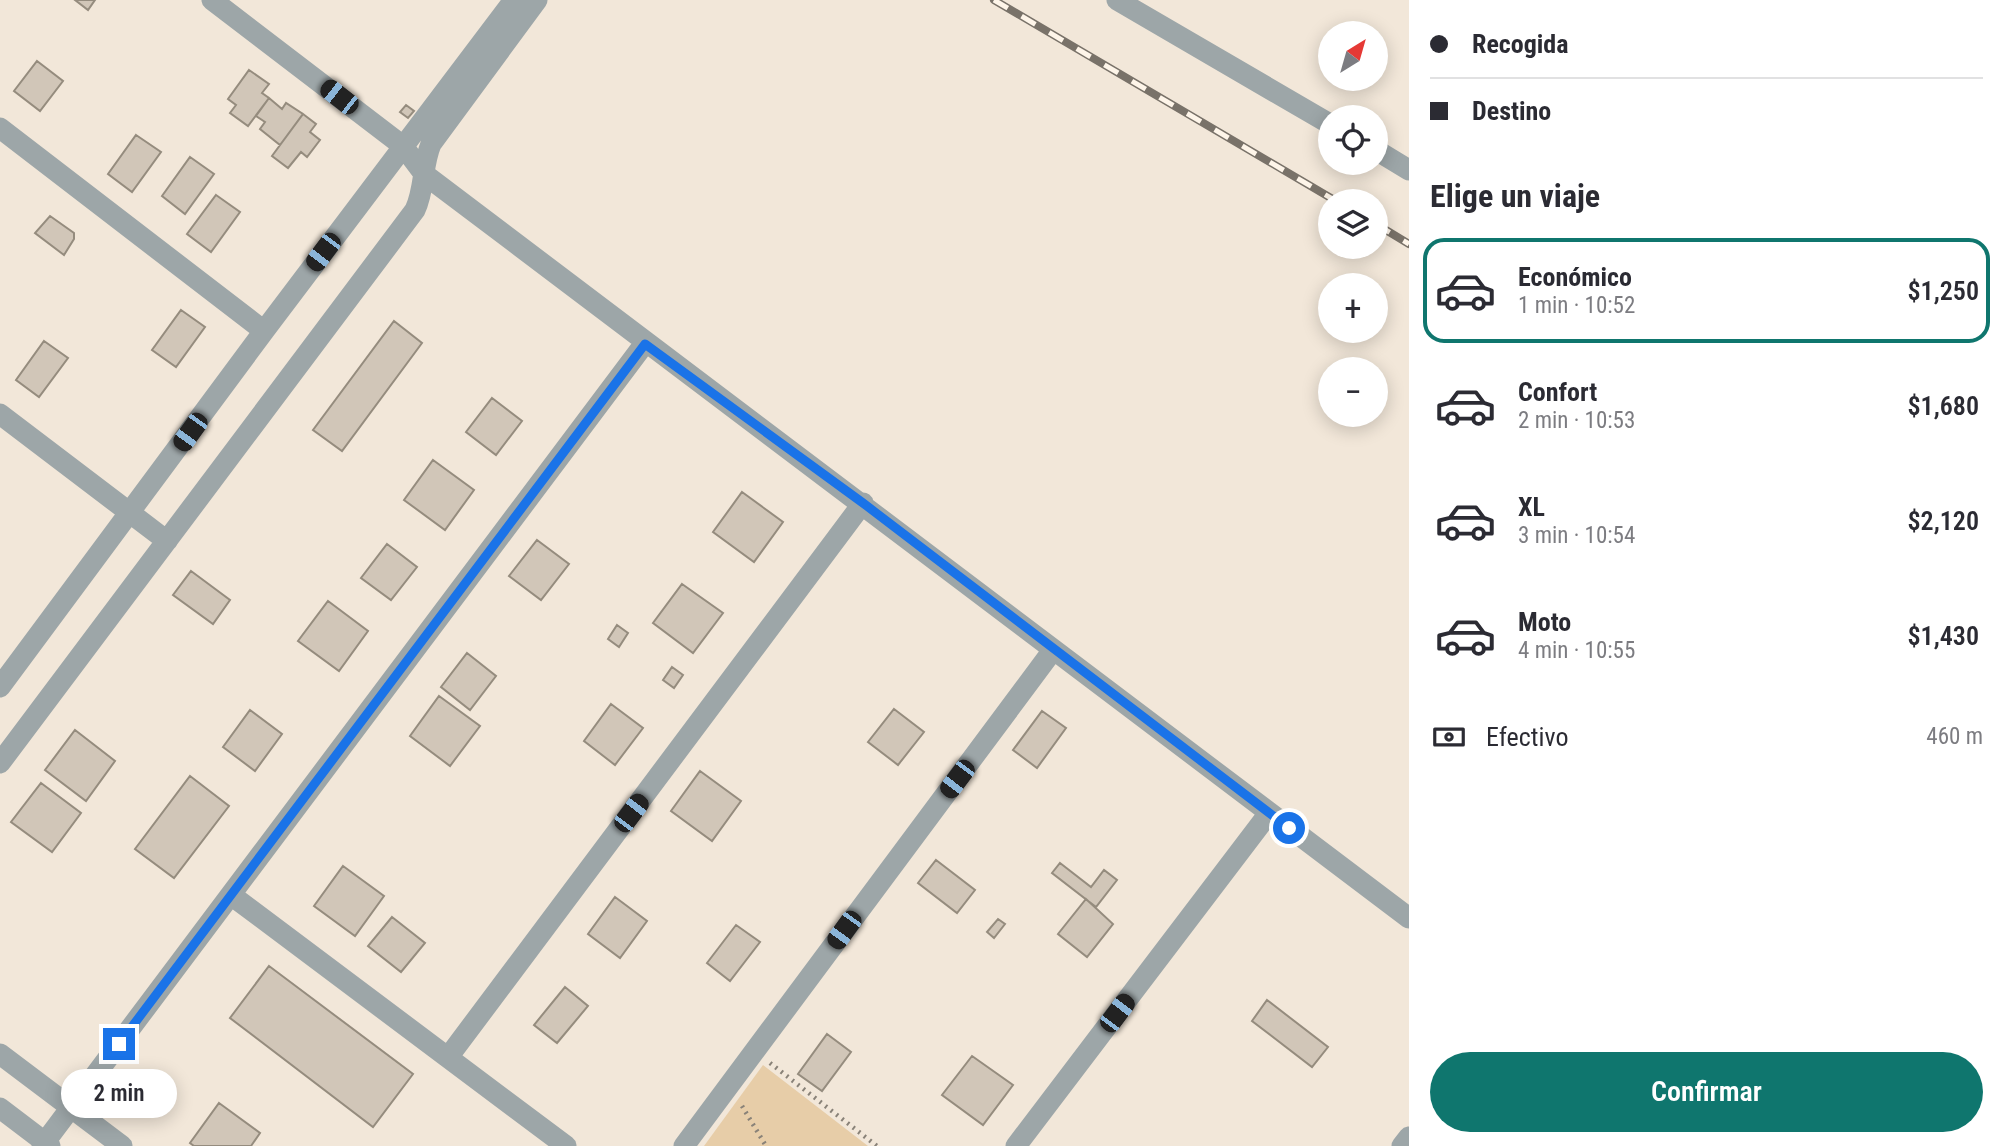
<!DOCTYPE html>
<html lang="es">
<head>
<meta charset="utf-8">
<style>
  body { margin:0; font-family:"Roboto Condensed",sans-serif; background:#f7f7f7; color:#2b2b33; height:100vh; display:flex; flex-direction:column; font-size:26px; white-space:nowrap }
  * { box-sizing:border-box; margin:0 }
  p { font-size:23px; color:#7c7c81 }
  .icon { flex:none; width:38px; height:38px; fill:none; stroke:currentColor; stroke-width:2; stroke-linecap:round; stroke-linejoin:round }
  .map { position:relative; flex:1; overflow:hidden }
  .side { display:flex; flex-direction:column; background:#fff; width:595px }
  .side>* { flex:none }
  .top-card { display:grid; align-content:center; height:154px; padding:0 21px; background:#fff }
  .needle { width:46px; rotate:37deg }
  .tools { position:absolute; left:1318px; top:21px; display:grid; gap:14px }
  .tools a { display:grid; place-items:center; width:70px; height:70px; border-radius:50%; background:#fff; box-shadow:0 4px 18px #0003; font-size:35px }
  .end { position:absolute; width:32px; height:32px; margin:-16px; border:9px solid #1a73e8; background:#fff; box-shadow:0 0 0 4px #fff }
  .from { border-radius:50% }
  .bubble { position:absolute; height:49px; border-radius:24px; background:#fff; box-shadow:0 4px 18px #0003; font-size:23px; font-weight:600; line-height:49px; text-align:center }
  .car { position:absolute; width:21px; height:42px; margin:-21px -10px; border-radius:9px; box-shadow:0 0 5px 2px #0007; background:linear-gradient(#222 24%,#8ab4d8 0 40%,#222 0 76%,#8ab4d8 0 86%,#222 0) }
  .top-card b { display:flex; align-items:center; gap:24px; height:66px; font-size:26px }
  .top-card b+b { border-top:2px solid #e1e1e2 }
  .top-card i { width:18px; height:18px; background:#2b2b33 }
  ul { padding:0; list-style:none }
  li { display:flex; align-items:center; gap:21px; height:105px; margin:0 14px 10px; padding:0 7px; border:4px solid transparent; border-radius:21px }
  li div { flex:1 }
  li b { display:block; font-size:26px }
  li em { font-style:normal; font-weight:600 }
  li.active { border-color:#0f766e }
  li>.icon { width:63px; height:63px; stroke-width:1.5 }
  h2 { padding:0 21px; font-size:32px; line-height:84px }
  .pay { display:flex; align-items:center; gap:18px; height:77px; padding:0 21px; font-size:26px }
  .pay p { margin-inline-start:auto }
  .action { display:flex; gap:14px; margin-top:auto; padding:14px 21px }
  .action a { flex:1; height:80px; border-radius:42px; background:#0f766e; color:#fff; font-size:28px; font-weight:600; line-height:80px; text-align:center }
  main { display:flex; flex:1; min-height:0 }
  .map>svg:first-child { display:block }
</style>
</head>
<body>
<main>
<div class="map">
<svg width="1409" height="1146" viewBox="0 0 1409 1146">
  <rect width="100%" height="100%" fill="#f2e7d9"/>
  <!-- green -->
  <path fill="#e7cda8" d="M763,1065L868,1146H704Z"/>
  <!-- building -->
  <path fill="#d1c6b8" stroke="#958c7e" stroke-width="2" d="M75,0H95L88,10Z
    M37,61L63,81L40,111L14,91Z
    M249,70L269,84L262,93L269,98L248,126L230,113L236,105L228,99Z
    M269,98L282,109L286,103L303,114L280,145L260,129L265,122L256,116Z
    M406,105L414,111L408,118L400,112Z
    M303,114L316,124L310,132L320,140L307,157L301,152L288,168L272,156Z
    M136,135L161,152L132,192L108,174Z
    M190,157L214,174L185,214L162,196Z
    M216,195L240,212L211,252L187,234Z
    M50,216L74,233V239L64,255L35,233Z
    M181,310L205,327L176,367L152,350Z
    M394,321L422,343L342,451L313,430Z
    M44,341L68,358L39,397L16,380Z
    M492,398L522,421L496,455L466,432Z
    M433,460L474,490L445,530L404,500Z
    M742,492L783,522L754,562L713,532Z
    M537,540L569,564L541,600L509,576Z
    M387,544L417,567L391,600L361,578Z
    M191,571L230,600L213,624L173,595Z
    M682,584L723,613L693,653L653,623Z
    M328,601L368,631L339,671L298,641Z
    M617,625L628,633L619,647L608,639Z
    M467,653L496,676L470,710L441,687Z
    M672,667L683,675L674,688L663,680Z
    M439,696L480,726L450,766L410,736Z
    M611,704L643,728L615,765L584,741Z
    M894,709L924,732L898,765L868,742Z
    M250,710L282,734L255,771L223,747Z
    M1042,711L1066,728L1037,768L1013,750Z
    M75,730L115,761L86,801L45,770Z
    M700,771L741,801L712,841L671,811Z
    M190,776L229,806L174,878L135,849Z
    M41,783L81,813L52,852L11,822Z
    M936,860L975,890L957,913L918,883Z
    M1060,863L1091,887L1104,870L1117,880L1096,907L1052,873Z
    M343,866L384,896L355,936L314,906Z
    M615,897L647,921L620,958L588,934Z
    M1086,899L1113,924L1087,957L1058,934Z
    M392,917L425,943L401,972L368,946Z
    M998,919L1005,924L994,938L987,932Z
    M736,925L760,942L730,981L707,963Z
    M269,966L413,1074L373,1127L230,1018Z
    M565,987L588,1006L557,1043L534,1025Z
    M1267,1000L1328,1047L1312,1067L1252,1021Z
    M827,1034L851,1052L822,1091L798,1074Z
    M972,1056L1013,1085L983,1125L942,1095Z
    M219,1103L260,1133L251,1146H194L190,1143Z"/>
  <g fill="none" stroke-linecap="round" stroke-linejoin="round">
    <!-- path -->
    <path stroke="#898278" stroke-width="4.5" stroke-dasharray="2 5" stroke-linecap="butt" d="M770,1063L877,1146
      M742,1106L766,1146"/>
    <!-- street -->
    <path stroke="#9da6a8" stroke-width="21" d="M212,0L403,146L424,174L1409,918
      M1117,0L1330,124
      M0,128L264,331
      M1376,150L1409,170
      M0,414L167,541
      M0,687L264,331L514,0
      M0,763L415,210C425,189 422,165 431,144L537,0
      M231,895L566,1146
      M0,1054L122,1146
      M449,1056L863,503
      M0,1108L50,1146
      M42,1146L645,343
      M684,1146L1053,650
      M1016,1146L1269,813
      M1402,1146L1409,1137"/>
    <defs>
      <path id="rail" d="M994,0L1336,201
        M1376,224L1409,244"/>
    </defs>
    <!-- rail casing -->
    <use href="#rail" stroke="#797269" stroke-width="8"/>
    <!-- rail -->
    <use href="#rail" stroke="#fef5e9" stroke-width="5" stroke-dasharray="16" stroke-linecap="butt"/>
  </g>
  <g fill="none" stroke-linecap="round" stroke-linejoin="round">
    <!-- route -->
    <path stroke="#1a73e8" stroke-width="9" d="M119,1044L645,344L863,503L1289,828"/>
  </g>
</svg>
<div class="tools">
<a><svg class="needle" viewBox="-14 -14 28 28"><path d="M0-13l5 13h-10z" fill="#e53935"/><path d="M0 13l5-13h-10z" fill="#7c7c81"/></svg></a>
<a><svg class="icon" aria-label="locate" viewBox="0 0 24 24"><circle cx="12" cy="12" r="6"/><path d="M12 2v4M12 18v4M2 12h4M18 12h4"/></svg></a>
<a><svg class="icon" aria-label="layers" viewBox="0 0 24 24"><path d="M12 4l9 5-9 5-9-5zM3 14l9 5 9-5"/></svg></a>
<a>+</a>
<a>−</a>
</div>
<i class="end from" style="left:1289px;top:828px"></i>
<i class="end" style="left:119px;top:1044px"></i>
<div class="bubble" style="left:61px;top:1069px;width:116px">2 min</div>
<i class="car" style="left:339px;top:97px;rotate:308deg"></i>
<i class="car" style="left:323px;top:252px;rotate:217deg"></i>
<i class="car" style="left:190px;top:432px;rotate:216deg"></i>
<i class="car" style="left:957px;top:779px;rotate:217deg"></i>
<i class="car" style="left:631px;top:813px;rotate:37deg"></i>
<i class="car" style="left:844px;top:930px;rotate:216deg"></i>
<i class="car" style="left:1117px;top:1013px;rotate:37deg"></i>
</div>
<section class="side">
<div class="top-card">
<b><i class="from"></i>Recogida</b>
<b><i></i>Destino</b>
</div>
<h2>Elige un viaje</h2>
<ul>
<li class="active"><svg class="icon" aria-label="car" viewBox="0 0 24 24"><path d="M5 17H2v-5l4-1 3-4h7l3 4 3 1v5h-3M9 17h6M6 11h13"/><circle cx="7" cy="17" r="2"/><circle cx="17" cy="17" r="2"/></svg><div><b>Económico</b><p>1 min · 10:52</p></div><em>$1,250</em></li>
<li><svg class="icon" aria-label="car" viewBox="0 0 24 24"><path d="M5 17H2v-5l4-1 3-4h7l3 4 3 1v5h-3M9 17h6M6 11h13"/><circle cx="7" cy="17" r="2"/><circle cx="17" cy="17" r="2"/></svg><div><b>Confort</b><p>2 min · 10:53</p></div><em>$1,680</em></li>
<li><svg class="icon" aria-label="car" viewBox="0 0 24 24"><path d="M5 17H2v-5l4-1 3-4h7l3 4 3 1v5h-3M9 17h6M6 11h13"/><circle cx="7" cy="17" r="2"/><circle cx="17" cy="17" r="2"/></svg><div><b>XL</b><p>3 min · 10:54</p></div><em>$2,120</em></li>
<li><svg class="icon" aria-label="car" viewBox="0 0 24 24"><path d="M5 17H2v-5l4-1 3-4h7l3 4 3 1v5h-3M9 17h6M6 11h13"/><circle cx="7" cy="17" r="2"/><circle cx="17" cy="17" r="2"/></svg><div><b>Moto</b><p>4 min · 10:55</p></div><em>$1,430</em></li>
</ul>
<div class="pay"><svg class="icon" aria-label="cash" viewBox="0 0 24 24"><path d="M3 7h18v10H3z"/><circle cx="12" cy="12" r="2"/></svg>Efectivo<p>460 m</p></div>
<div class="action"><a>Confirmar</a></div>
</section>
</main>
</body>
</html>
